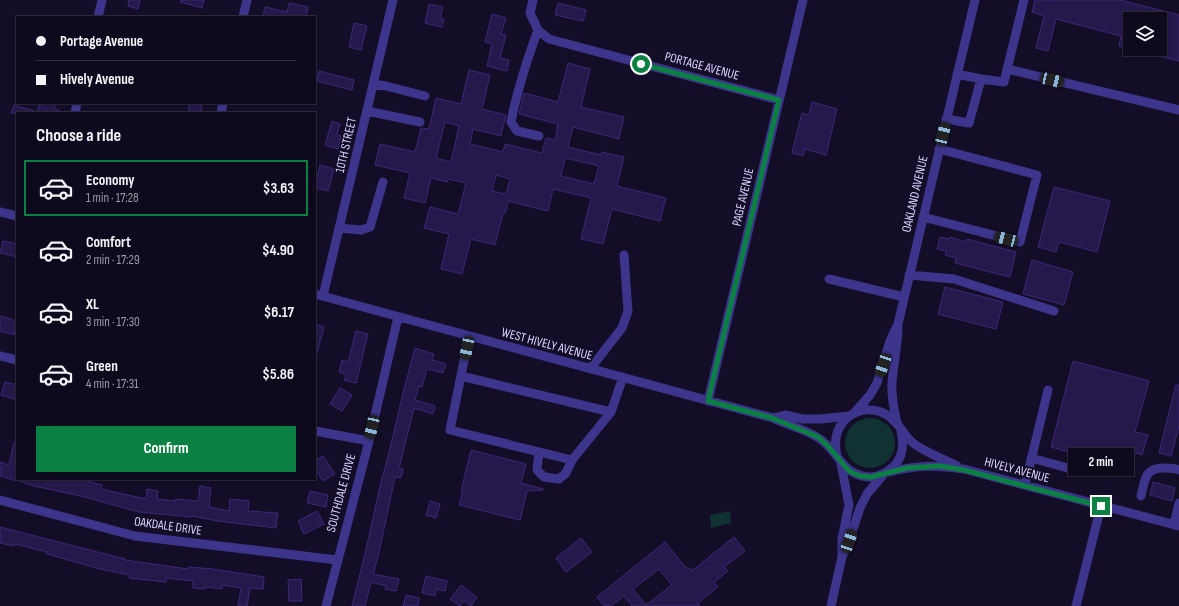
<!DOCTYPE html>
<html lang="en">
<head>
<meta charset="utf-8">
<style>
  body { margin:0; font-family:"Sofia Sans Condensed",sans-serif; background:#171327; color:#f1f3f6; height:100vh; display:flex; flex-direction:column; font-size:15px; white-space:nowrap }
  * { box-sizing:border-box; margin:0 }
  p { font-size:13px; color:#9b9aa4 }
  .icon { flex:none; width:22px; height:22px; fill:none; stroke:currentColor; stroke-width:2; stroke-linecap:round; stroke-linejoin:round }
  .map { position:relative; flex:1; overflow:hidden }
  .drawer { position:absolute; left:16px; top:112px; width:300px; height:368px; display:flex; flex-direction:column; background:#0e0a1e; border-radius:0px; box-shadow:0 1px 3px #0004,0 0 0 1px #2e2b3c }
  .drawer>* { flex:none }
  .top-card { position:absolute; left:16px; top:16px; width:300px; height:88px; border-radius:0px; box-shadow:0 1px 3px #0004,0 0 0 1px #2e2b3c; display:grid; align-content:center; height:88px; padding:0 20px; background:#0e0a1e }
  .controls { position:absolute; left:1123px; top:12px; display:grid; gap:8px }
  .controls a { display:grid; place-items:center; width:44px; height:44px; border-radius:0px; background:#0e0a1e; box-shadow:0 1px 3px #0004,0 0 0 1px #2e2b3c; font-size:20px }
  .end { position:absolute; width:18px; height:18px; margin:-9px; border:5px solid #0b8043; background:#fff; box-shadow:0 0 0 2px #fff }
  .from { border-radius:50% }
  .bubble { position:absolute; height:28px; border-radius:0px; background:#0e0a1e; box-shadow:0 1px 3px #0004,0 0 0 1px #2e2b3c; font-size:13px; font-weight:700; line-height:28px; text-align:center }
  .car { position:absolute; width:12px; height:24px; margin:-12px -6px; border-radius:5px; box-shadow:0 0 3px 1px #0007; background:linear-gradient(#222 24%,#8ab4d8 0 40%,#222 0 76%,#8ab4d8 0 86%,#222 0) }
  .top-card b { display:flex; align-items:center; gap:14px; height:38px; font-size:15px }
  .top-card b+b { border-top:1px solid #2e2b3c }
  .top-card i { width:10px; height:10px; background:#f1f3f6 }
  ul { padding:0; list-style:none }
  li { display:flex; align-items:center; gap:12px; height:56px; margin:0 8px 6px; padding:0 12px; border:2px solid transparent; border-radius:0px }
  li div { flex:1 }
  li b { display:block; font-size:15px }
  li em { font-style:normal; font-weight:700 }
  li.on { border-color:#0b8043 }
  li>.icon { width:36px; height:36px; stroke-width:1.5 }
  h2 { padding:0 20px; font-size:18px; line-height:48px }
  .cta { display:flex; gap:8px; margin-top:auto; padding:8px 20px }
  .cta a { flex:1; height:46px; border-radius:0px; background:#0b8043; color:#fff; font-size:16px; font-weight:700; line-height:46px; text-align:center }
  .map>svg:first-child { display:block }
</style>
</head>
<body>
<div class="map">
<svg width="1179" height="606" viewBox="0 0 1179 606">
  <rect width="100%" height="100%" fill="#130d28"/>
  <!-- green -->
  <path fill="#103233" d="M845 443a25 25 0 1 1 50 0a25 25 0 1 1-50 0Z
    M730,511L731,523L711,528L710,515Z"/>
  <!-- building -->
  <path fill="#25184b" stroke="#3c2879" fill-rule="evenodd" d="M129,0H140L138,9L128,6Z
    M181,0H204L202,8L180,2Z
    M1035,0H1120L1179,15V61L1141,52L1142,49H1160V19H1130V49L1119,46L1121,36L1056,19L1048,51L1036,48L1044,16L1032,12Z
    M289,3L308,7L306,17L294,15V17H263L265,7L287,12Z
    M558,3L586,10L583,21L555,15Z
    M429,4L443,7L440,19H444L442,27L425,23Z
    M492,14L506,18L501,34L506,35L500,58L509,60L507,71L487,66L492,44L485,42Z
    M354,23L367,26L361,50L349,47Z
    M568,63L590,69L581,107L624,117L619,139L573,127L568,147L601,155L602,152L624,157L617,186L666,198L660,221L612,209L603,244L581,239L591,198L553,189L548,211L508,201L505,213H503L495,245L471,239L462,274L441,269L449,234L424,228L430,207L458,214L466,183L448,179L447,182L431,178L425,203L404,198L410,173L375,165L380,144L415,152L421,128L429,129L436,98L461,104L469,70L490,75L482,109L506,115L501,136L473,129L470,144L503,152L505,144L542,153L546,138L555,140L558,124L519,114L524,93L558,102ZM445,122L459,126L451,162L436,158ZM565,158L599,166L594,184L561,176ZM496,175L510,179L506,194L492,191Z
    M319,71L354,80L352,90L317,81Z
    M812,102L837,109L826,155L805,149L803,156L792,153L802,113L809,115Z
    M43,103H56L54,109L60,111V113H37L39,105L42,106Z
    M190,103L202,106L201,113H188Z
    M14,105L34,111L33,113H11Z
    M332,121L340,124L337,134L341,136L338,149L325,145Z
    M320,165L334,169L328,191L315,188Z
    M1054,187L1110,201L1097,252L1059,242L1056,252L1038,247Z
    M940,237L949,239L950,237L966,242L967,239L1016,252L1010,277L955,263L956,258L945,255L946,251L937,249Z
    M3,241L17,244V257L0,253Z
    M1032,260L1073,272L1064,305L1023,294Z
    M945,287L1003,302L996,329L938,314Z
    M0,316L17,321L14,335L0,331Z
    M315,324L324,327L317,353L315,352Z
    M356,331L368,334L356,383L344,380L347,375L339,372L342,360L348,362Z
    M415,348L434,354L432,360L446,364L443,373L427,369L422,387L419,386L415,400L435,406L433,414L414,408L399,468L403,469L401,478L395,477L378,557L373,574L399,579L396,591L385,589L386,586L371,582L365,606H352L365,554L381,482L389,453L403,393Z
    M1073,361L1149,381L1135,432L1148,435L1142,455L1133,452L1130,465L1083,452V456L1051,447Z
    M5,382L17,385V400L1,395Z
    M1176,385H1179V426L1171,456L1159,453Z
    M340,388L352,395L342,411L330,404Z
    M14,442H17V481L0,476V462L9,465Z
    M471,450L526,464L521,483L543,489V490L527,491L520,520L459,505L463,491H461Z
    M323,456L335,474L323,481L315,469V461Z
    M19,479H80L102,485L101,489L146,499L147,489L158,491L157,499L175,501V499L198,501L200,486L211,488L209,507L229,511L230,499L249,501L248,511L278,513L276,528L218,521L192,516V517L139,512L81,496L34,486L19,481Z
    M1153,482L1175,488L1172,501L1150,495Z
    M310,491L328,495L326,507L307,503Z
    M430,501L440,504L436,518L426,515Z
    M317,511L324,524L304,534L298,521Z
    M0,527L125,559V560L188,569L189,567L213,569L264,577L263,589L250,588L247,606H238L241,588L222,585V589L205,587V589L193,588V581L166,578V582L129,578L130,575L100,569L47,554V552L15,544L14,546L0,543Z
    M734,537L745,551L724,567L728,571L714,582L718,587L698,603L700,606H632L624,596L611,606H604L597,597L665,542L685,567L693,570ZM659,569L672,585L646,605L633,589Z
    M581,538L592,552L566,572L556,558Z
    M426,576L447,581L445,591L436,589L435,596L422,593Z
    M301,579L302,601H289L288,580Z
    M461,585L477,597L471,606L464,601L460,606L450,599Z
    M406,595L419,598L418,606H403Z"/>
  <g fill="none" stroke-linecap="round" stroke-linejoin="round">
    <!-- minor -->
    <path stroke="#3c358b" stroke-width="9" d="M533,0L530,13L538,30L549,39L779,100
      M98,17L102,0
      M243,17L247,0
      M538,30C527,60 517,91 511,122L517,131L539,136
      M1007,69L1179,110
      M981,79L1004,82L1024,0
      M373,84L386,86L425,96
      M367,111L420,122
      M75,113L77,103
      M221,113L223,103
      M946,119L969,123L981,79L957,74
      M0,212L17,216
      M923,217L1020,242L1037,175L939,149
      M339,228L361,230L370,227L383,182
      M909,275L954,279L1054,311
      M829,279L904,297
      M315,294L773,418C787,425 804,429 817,437C839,450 840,474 868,477C878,478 886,473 893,467C904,457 904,444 901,431
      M323,296L393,0
      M469,336L450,430L572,460L611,412L623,377
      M0,356L17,360
      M590,369L622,328L628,311L624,255
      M461,376L611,412
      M708,401L803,0
      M855,412L870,395L877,383L890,341L898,324L975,0
      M773,418L785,415L803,419H820L849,416
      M897,423C894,410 891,396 892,383C893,364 898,346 898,327
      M315,431L369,441
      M539,452L537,470L544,477L559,479L566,473L572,460
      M837,456C834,443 835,431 844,421C858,406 881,406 895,422C902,428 905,437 913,443C926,453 942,458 957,466
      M1031,458L1068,468
      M841,464L849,505L842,539V554
      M889,472C917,465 935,465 964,469L1179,526
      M1025,485L1048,390
      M1141,496C1145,479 1145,467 1166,468C1170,468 1175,468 1179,470
      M0,500L135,536L337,560
      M1174,525L1179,503
      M326,606L369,441L398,317
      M831,606L842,557L849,541L860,508L867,494L883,475
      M1076,606L1101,506"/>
  </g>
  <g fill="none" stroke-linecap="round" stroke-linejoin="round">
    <!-- route -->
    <path stroke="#0b8043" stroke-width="5" d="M641,64L779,100L708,401L772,418L818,437L829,447L849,471L860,476L871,477L907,468L940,466L964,470L1101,506"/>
  </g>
  <g text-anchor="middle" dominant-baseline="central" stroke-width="4" stroke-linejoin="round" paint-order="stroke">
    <!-- street labels -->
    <g font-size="13" fill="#dbd5ff" stroke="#130d28">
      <text transform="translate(702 66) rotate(15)">PORTAGE AVENUE</text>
      <text transform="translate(346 145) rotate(-77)">10TH STREET</text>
      <text transform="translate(915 194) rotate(-77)">OAKLAND AVENUE</text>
      <text transform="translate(743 197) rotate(-77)">PAGE AVENUE</text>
      <text transform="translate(547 344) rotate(15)">WEST HIVELY AVENUE</text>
      <text transform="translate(1017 470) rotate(15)">HIVELY AVENUE</text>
      <text transform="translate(341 493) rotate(-75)">SOUTHDALE DRIVE</text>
      <text transform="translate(168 526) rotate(8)">OAKDALE DRIVE</text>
    </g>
  </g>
</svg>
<div class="controls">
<a><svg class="icon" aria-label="layers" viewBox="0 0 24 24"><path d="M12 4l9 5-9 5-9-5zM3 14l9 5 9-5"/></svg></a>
</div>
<i class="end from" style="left:641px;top:64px"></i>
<i class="end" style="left:1101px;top:506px"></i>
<div class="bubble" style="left:1068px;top:448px;width:66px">2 min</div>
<i class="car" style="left:1052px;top:80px;rotate:103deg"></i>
<i class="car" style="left:943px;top:134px;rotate:14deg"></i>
<i class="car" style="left:1006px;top:239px;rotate:285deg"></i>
<i class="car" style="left:467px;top:348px;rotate:192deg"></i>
<i class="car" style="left:883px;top:365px;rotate:199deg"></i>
<i class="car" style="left:372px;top:427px;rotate:193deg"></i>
<i class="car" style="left:849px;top:541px;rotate:19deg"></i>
<div class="top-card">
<b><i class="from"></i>Portage Avenue</b>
<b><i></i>Hively Avenue</b>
</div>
<section class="drawer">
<h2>Choose a ride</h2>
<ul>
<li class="on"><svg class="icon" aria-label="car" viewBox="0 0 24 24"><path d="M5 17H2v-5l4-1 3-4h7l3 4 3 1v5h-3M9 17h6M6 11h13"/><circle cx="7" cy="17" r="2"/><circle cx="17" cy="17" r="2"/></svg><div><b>Economy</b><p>1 min · 17:28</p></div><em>$3.63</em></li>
<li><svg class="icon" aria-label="car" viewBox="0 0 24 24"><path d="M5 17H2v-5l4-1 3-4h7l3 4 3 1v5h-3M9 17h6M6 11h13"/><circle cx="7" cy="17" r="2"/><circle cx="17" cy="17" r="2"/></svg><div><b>Comfort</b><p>2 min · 17:29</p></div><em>$4.90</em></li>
<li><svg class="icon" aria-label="car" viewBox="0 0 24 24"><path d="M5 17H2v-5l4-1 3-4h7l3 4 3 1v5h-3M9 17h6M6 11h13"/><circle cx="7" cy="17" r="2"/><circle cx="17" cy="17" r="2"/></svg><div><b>XL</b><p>3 min · 17:30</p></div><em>$6.17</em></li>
<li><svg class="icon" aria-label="car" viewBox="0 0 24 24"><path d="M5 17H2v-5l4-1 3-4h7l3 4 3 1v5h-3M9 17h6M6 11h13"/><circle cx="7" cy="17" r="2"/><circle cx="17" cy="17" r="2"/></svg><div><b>Green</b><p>4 min · 17:31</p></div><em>$5.86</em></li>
</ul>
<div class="cta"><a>Confirm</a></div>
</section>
</div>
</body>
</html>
